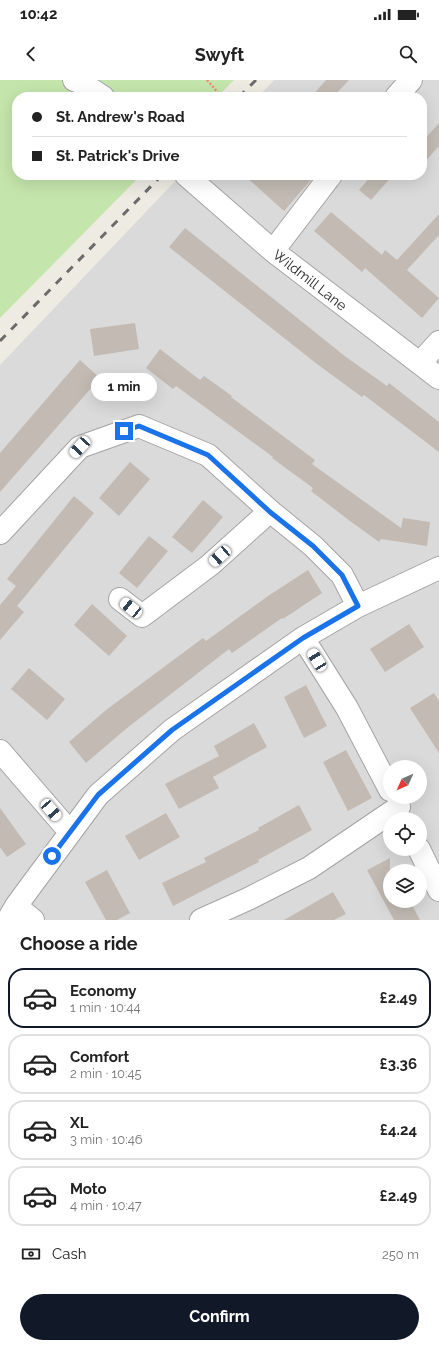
<!DOCTYPE html>
<html lang="en">
<head>
<meta charset="utf-8">
<style>
  body { margin:0; font-family:Raleway,sans-serif; background:#f6f6f6; color:#222; height:100vh; display:flex; flex-direction:column; font-size:15px; white-space:nowrap }
  * { box-sizing:border-box; margin:0 }
  p { font-size:13px; color:#767676 }
  .icon { flex:none; width:22px; height:22px; fill:none; stroke:currentColor; stroke-width:2; stroke-linecap:round; stroke-linejoin:round }
  .map { position:relative; height:840px; overflow:hidden }
  .details { display:flex; flex-direction:column; background:#fff; flex:1 }
  .details>* { flex:none }
  .banner { position:absolute; left:12px; top:12px; width:415px; height:88px; border-radius:16px; box-shadow:0 4px 16px #0002; display:grid; align-content:center; height:88px; padding:0 20px; background:#fff }
  .needle { width:26px; rotate:225deg }
  .tools { position:absolute; left:383px; top:680px; display:grid; gap:8px }
  .tools a { display:grid; place-items:center; width:44px; height:44px; border-radius:50%; background:#fff; box-shadow:0 4px 16px #0002; font-size:20px }
  .end { position:absolute; width:18px; height:18px; margin:-9px; border:5px solid #1a73e8; background:#fff; box-shadow:0 0 0 2px #fff }
  .from { border-radius:50% }
  .bubble { position:absolute; height:28px; border-radius:14px; background:#fff; box-shadow:0 4px 16px #0002; font-size:13px; font-weight:700; line-height:28px; text-align:center }
  .car { position:absolute; width:12px; height:24px; margin:-12px -6px; border-radius:5px; box-shadow:0 0 3px 1px #0007; background:linear-gradient(#fff 24%,#345 0 40%,#fff 0 76%,#345 0 86%,#fff 0) }
  .banner b { display:flex; align-items:center; gap:14px; height:38px; font-size:15px }
  .banner b+b { border-top:1px solid #e0e0e0 }
  .banner i { width:10px; height:10px; background:#222 }
  ul { padding:0; list-style:none }
  li { display:flex; align-items:center; gap:12px; height:60px; margin:0 8px 6px; padding:0 12px; border:2px solid #e0e0e0; border-radius:16px }
  li div { flex:1 }
  li b { display:block; font-size:15px }
  li em { font-style:normal; font-weight:700 }
  li.selected { border-color:#111827 }
  li>.icon { width:36px; height:36px; stroke-width:1.5 }
  h2 { padding:0 20px; font-size:18px; line-height:48px }
  .pay { display:flex; align-items:center; gap:10px; height:44px; padding:0 20px; font-size:15px }
  .pay p { margin-inline-start:auto }
  .button { display:flex; gap:8px; margin-top:auto; padding:8px 20px }
  .button a { flex:1; height:46px; border-radius:24px; background:#111827; color:#fff; font-size:16px; font-weight:700; line-height:46px; text-align:center }
  .status { display:flex; justify-content:space-between; align-items:center; height:28px; padding:0 20px; background:#fff; direction:ltr }
  .status svg { height:11px; fill:currentColor }
  header { display:flex; justify-content:space-between; align-items:center; height:52px; padding:0 20px; background:#fff; font-size:18px; font-weight:700 }
  .map>svg:first-child { display:block }
</style>
</head>
<body>
<div class="status"><b>10:42</b><svg viewBox="0 0 49 12"><path d="M0 12V9h3v3zM5 12V6h3v6zM10 12V3h3v9zM15 12V0h3v12zM26 1h20v11H26zM47 4h2v5h-2z"/></svg></div>
<header><svg class="icon" aria-label="back" viewBox="0 0 24 24"><path d="M15 5l-7 7 7 7"/></svg>Swyft<svg class="icon" aria-label="search" viewBox="0 0 24 24"><circle cx="10" cy="10" r="6"/><path d="M15 15l6 6"/></svg></header>
<div class="map">
<svg width="439" height="840" viewBox="0 0 439 840">
  <rect width="100%" height="100%" fill="#eeebe3"/>
  <!-- residential -->
  <path fill="#dbdada" fill-rule="evenodd" d="M274,0H439V840H0V285L181,95H422V17H258ZM390,687H420V717H390ZM390,739H420V769H390ZM390,791H420V821H390Z"/>
  <!-- grass -->
  <path fill="#c4e5ac" d="M0,0H234L217,17H17V95H141L0,238Z"/>
  <!-- building -->
  <path fill="#c2bab3" d="M326,0H349L333,17H311Z
    M439,43V66L422,85V62Z
    M244,95H315L284,131Z
    M372,95H393L371,120L359,110Z
    M331,132L382,175L385,170L397,180L439,134V155L407,190L439,218L422,238L365,188L362,192L314,151Z
    M185,148L346,277L387,306L389,303L439,342V372L364,315L362,317L317,284L169,167Z
    M135,243L139,269L94,276L90,249Z
    M160,269L200,300L204,296L232,316L231,317L315,380L312,384L401,448L403,438L430,442L427,466L381,459L379,462L350,441L311,411L313,408L272,378L273,377L176,306L173,309L146,288Z
    M80,280L100,298L0,412V373Z
    M130,382L150,399L119,436L99,418Z
    M74,416L94,433L17,526L24,532L0,560V525L16,506L7,499Z
    M203,420L223,437L192,473L172,457Z
    M149,456L168,471L137,508L119,493Z
    M308,490L322,513L283,539L282,538L232,573L229,569L127,648L86,683L69,662L106,630L203,558L206,561L268,516Z
    M92,524L127,556L109,576L74,545Z
    M409,544L424,567L385,592L370,569Z
    M29,588L65,619L47,640L11,609Z
    M306,605L327,646L304,658L284,617Z
    M434,613L439,621V673L410,628Z
    M254,643L267,667L213,697L219,708L179,729L165,704L219,676L214,666Z
    M346,670L372,718L348,731L323,682Z
    M299,725L312,750L258,780L259,782L173,826L162,803L206,782L204,778L259,750L258,748Z
    M0,728L26,764L7,777L0,767Z
    M166,733L180,757L139,780L125,756Z
    M390,778V821H410L420,840H394L367,790Z
    M107,790L130,833L117,840H106L85,802Z
    M333,812L346,834L334,840H284Z"/>
  <g fill="none" stroke-linecap="round" stroke-linejoin="round">
    <defs>
      <path id="minor" d="M74,0L82,3L103,17
        M396,17L411,0
        M186,95L273,171L439,298
        M273,171L331,95
        M420,283L439,262
        M0,453L80,367L139,346L208,375L270,431L313,466L342,495L358,526
        M120,519L142,536L210,485L270,431
        M303,558L347,628L390,710
        M0,671L70,752
        M419,769L439,810
        M16,826L33,840
        M8,840L16,826L98,715L172,650L303,558L358,526L439,488
        M201,840L248,819L309,788L399,727"/>
    </defs>
    <!-- minor casing -->
    <use href="#minor" stroke="#a4a4a4" stroke-width="24"/>
    <!-- path -->
    <path stroke="#f28670" stroke-width="2.5" stroke-dasharray="2 2" stroke-linecap="butt" d="M207,0L222,17"/>
    <!-- minor -->
    <use href="#minor" stroke="#fff" stroke-width="22"/>
    <!-- rail -->
    <path stroke="#6b6b6b" stroke-width="3" stroke-dasharray="8 8" stroke-linecap="butt" d="M239,17L256,0
      M0,261L162,95"/>
  </g>
  <g fill="none" stroke-linecap="round" stroke-linejoin="round">
    <!-- route -->
    <path stroke="#1a73e8" stroke-width="5" d="M52,776L98,715L172,650L303,558L358,526L342,495L313,466L270,432L208,375L139,346L124,351"/>
  </g>
  <g text-anchor="middle" dominant-baseline="central" stroke-width="3.5" stroke-linejoin="round" paint-order="stroke">
    <!-- street labels -->
    <g font-size="14" fill="#1d1d1d" stroke="#fff">
      <text transform="translate(310 200) rotate(38)">Wildmill Lane</text>
    </g>
  </g>
</svg>
<div class="tools">
<a><svg class="needle" viewBox="-14 -14 28 28"><path d="M0-13l5 13h-10z" fill="#e53935"/><path d="M0 13l5-13h-10z" fill="#767676"/></svg></a>
<a><svg class="icon" aria-label="locate" viewBox="0 0 24 24"><circle cx="12" cy="12" r="6"/><path d="M12 2v4M12 18v4M2 12h4M18 12h4"/></svg></a>
<a><svg class="icon" aria-label="layers" viewBox="0 0 24 24"><path d="M12 4l9 5-9 5-9-5zM3 14l9 5 9-5"/></svg></a>
</div>
<i class="end from" style="left:52px;top:776px"></i>
<i class="end" style="left:124px;top:351px"></i>
<div class="bubble" style="left:91px;top:293px;width:66px">1 min</div>
<i class="car" style="left:80px;top:367px;rotate:223deg"></i>
<i class="car" style="left:220px;top:476px;rotate:228deg"></i>
<i class="car" style="left:131px;top:528px;rotate:309deg"></i>
<i class="car" style="left:317px;top:580px;rotate:328deg"></i>
<i class="car" style="left:51px;top:730px;rotate:139deg"></i>
<div class="banner">
<b><i class="from"></i>St. Andrew's Road</b>
<b><i></i>St. Patrick's Drive</b>
</div>
</div>
<section class="details">
<h2>Choose a ride</h2>
<ul>
<li class="selected"><svg class="icon" aria-label="car" viewBox="0 0 24 24"><path d="M5 17H2v-5l4-1 3-4h7l3 4 3 1v5h-3M9 17h6M6 11h13"/><circle cx="7" cy="17" r="2"/><circle cx="17" cy="17" r="2"/></svg><div><b>Economy</b><p>1 min · 10:44</p></div><em>£2.49</em></li>
<li><svg class="icon" aria-label="car" viewBox="0 0 24 24"><path d="M5 17H2v-5l4-1 3-4h7l3 4 3 1v5h-3M9 17h6M6 11h13"/><circle cx="7" cy="17" r="2"/><circle cx="17" cy="17" r="2"/></svg><div><b>Comfort</b><p>2 min · 10:45</p></div><em>£3.36</em></li>
<li><svg class="icon" aria-label="car" viewBox="0 0 24 24"><path d="M5 17H2v-5l4-1 3-4h7l3 4 3 1v5h-3M9 17h6M6 11h13"/><circle cx="7" cy="17" r="2"/><circle cx="17" cy="17" r="2"/></svg><div><b>XL</b><p>3 min · 10:46</p></div><em>£4.24</em></li>
<li><svg class="icon" aria-label="car" viewBox="0 0 24 24"><path d="M5 17H2v-5l4-1 3-4h7l3 4 3 1v5h-3M9 17h6M6 11h13"/><circle cx="7" cy="17" r="2"/><circle cx="17" cy="17" r="2"/></svg><div><b>Moto</b><p>4 min · 10:47</p></div><em>£2.49</em></li>
</ul>
<div class="pay"><svg class="icon" aria-label="cash" viewBox="0 0 24 24"><path d="M3 7h18v10H3z"/><circle cx="12" cy="12" r="2"/></svg>Cash<p>250 m</p></div>
<div class="button"><a>Confirm</a></div>
</section>
</body>
</html>
